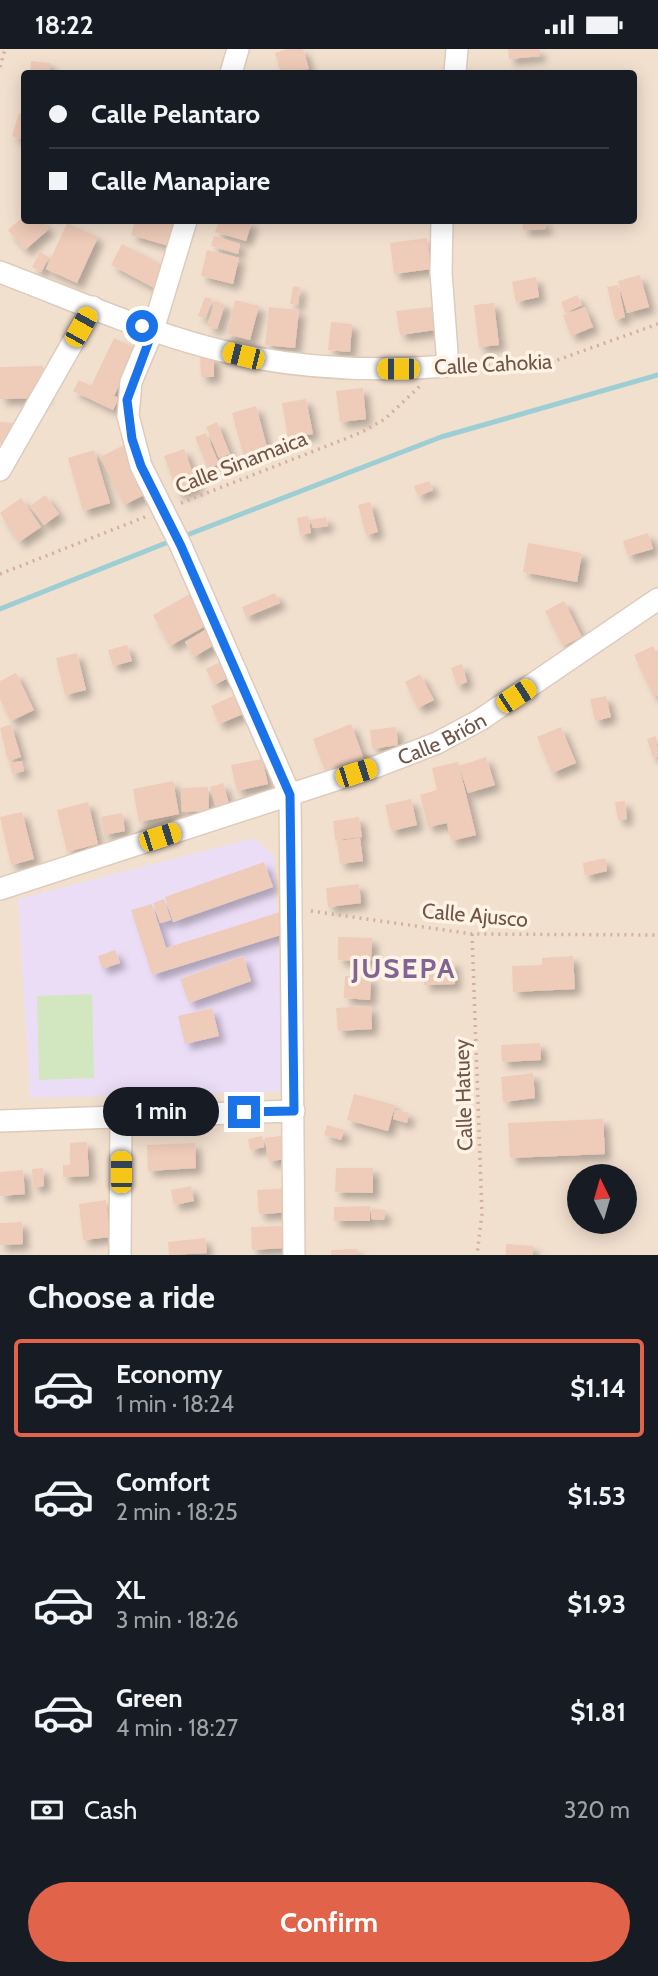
<!DOCTYPE html>
<html lang="en">
<head>
<meta charset="utf-8">
<style>
  body { margin:0; font-family:Cabin,sans-serif; background:#20242c; color:#f1f3f6; height:100vh; display:flex; flex-direction:column; font-size:26px; white-space:nowrap }
  * { box-sizing:border-box; margin:0 }
  p { font-size:23px; color:#9ea1a6 }
  .icon { flex:none; width:38px; height:38px; fill:none; stroke:currentColor; stroke-width:2; stroke-linecap:round; stroke-linejoin:round }
  .map { position:relative; height:1206px; overflow:hidden }
  .sheet { display:flex; flex-direction:column; background:#171b24; flex:1 }
  .sheet>* { flex:none }
  .banner { position:absolute; left:21px; top:21px; width:616px; height:154px; border-radius:7px; box-shadow:0 4px 18px #0003; display:grid; align-content:center; height:154px; padding:0 28px; background:#171b24 }
  .needle { width:46px; rotate:355deg }
  .buttons { position:absolute; left:567px; top:1115px; display:grid; gap:14px }
  .buttons a { display:grid; place-items:center; width:70px; height:70px; border-radius:50%; background:#171b24; box-shadow:0 4px 18px #0003; font-size:35px }
  .end { position:absolute; width:32px; height:32px; margin:-16px; border:9px solid #1a73e8; background:#fff; box-shadow:0 0 0 4px #fff }
  .from { border-radius:50% }
  .bubble { position:absolute; height:49px; border-radius:24px; background:#171b24; box-shadow:0 4px 18px #0003; font-size:23px; font-weight:700; line-height:49px; text-align:center }
  .car { position:absolute; width:21px; height:42px; margin:-21px -10px; border-radius:9px; box-shadow:0 0 5px 2px #0007; background:linear-gradient(#f5c518 24%,#345 0 40%,#f5c518 0 76%,#345 0 86%,#f5c518 0) }
  .banner b { display:flex; align-items:center; gap:24px; height:66px; font-size:26px }
  .banner b+b { border-top:2px solid #363941 }
  .banner i { width:18px; height:18px; background:#f1f3f6 }
  ul { padding:0; list-style:none }
  li { display:flex; align-items:center; gap:21px; height:98px; margin:0 14px 10px; padding:0 14px; border:4px solid transparent; border-radius:7px }
  li div { flex:1 }
  li b { display:block; font-size:26px }
  li em { font-style:normal; font-weight:700 }
  li.on { border-color:#e16349 }
  li>.icon { width:63px; height:63px; stroke-width:1.5 }
  h2 { padding:0 28px; font-size:32px; line-height:84px }
  .pay { display:flex; align-items:center; gap:18px; height:77px; padding:0 28px; font-size:26px }
  .pay p { margin-inline-start:auto }
  .cta { display:flex; gap:14px; margin-top:auto; padding:14px 28px }
  .cta a { flex:1; height:80px; border-radius:42px; background:#e16349; color:#fff; font-size:28px; font-weight:700; line-height:80px; text-align:center }
  .status { display:flex; justify-content:space-between; align-items:center; height:49px; padding:0 35px; background:#171b24; direction:ltr }
  .status svg { height:19px; fill:currentColor }
  .map>svg:first-child { display:block }
</style>
</head>
<body>
<div class="status"><b>18:22</b><svg viewBox="0 0 49 12"><path d="M0 12V9h3v3zM5 12V6h3v6zM10 12V3h3v9zM15 12V0h3v12zM26 1h20v11H26zM47 4h2v5h-2z"/></svg></div>
<div class="map">
<svg width="658" height="1206" viewBox="0 0 658 1206">
  <defs>
    <filter id="shadow"><feDropShadow dx="6" dy="6" stdDeviation="3.5" flood-color="#0004"/></filter>
  </defs>
  <rect width="100%" height="100%" fill="#fbefe0"/>
  <!-- residential -->
  <path fill="#f2e0cf" fill-rule="evenodd" d="M0,0H658V1206H0ZM24,24H634V172H24ZM579,1127H625V1172H579Z"/>
  <!-- education -->
  <path fill="#ecddf7" d="M254,789L274,807L284,1042L30,1049L18,850Z"/>
  <!-- green -->
  <path fill="#d2e7c0" d="M92,945L94,1029L39,1031L37,947Z"/>
  <g fill="none" stroke-linecap="round" stroke-linejoin="round">
    <!-- stream -->
    <path stroke="#9cced4" stroke-width="5" d="M187,486L441,388L658,326
      M0,560L171,492"/>
  </g>
  <!-- building -->
  <path fill="#efcbb9" filter="url(#shadow)" d="M288,0H303L309,20L281,24L275,4Z
    M508,0H540V7L509,10Z
    M31,12L50,14V24H30Z
    M19,64L24,66V91L12,87Z
    M24,167V172H41L49,180L25,201L8,181Z
    M135,172L176,174L169,197L131,186Z
    M219,172H252L246,192L215,183Z
    M522,172H545L546,180L523,181Z
    M67,174L98,188L77,234L46,220Z
    M214,187L240,195L238,205L211,197Z
    M427,189L431,220L394,225L390,194Z
    M122,195L166,218L154,239L111,216Z
    M207,201L239,209L233,235L201,227Z
    M40,203L49,208L41,223L32,218Z
    M640,226L649,258L627,264L618,232Z
    M536,228L539,248L516,253L512,233Z
    M618,236L625,268L615,271L607,238Z
    M293,237L300,238L298,256L290,255Z
    M577,246L582,256L565,264L561,253Z
    M205,248L212,250L205,269L198,267Z
    M235,251L259,257L250,291L227,285Z
    M215,252L225,255L217,280L207,277Z
    M494,254L499,296L479,298L474,256Z
    M269,258L299,261L295,299L265,296Z
    M432,258L435,281L400,286L396,262Z
    M585,258L593,278L571,287L563,266Z
    M331,273L352,275L350,303L328,301Z
    M114,289L137,300L114,347L119,349L113,361L73,342L79,331L91,337Z
    M200,307H214V328H201Z
    M43,317L44,349L0,350V318Z
    M363,339L366,370L340,373L336,342Z
    M306,350L313,385L288,389L282,354Z
    M256,357L267,398L243,405L232,364Z
    M0,373L13,374L11,396L0,395Z
    M217,373L230,405L219,409L206,378Z
    M206,384L219,415L208,420L195,388Z
    M132,392L156,440L124,456L100,408Z
    M184,400L198,438L178,445L164,407Z
    M94,401L110,454L83,462L68,409Z
    M429,432L433,441L418,447L414,437Z
    M45,446L59,465L44,476L30,457Z
    M21,449L41,478L19,493L0,464Z
    M370,453L378,483L366,486L358,456Z
    M308,467L311,484L300,486L297,469Z
    M326,468L328,477L313,479L311,471Z
    M648,484L653,500L628,507L623,492Z
    M528,494L582,504L577,533L523,523Z
    M191,544L209,575L170,597L153,566Z
    M275,544L280,554L246,568L242,558Z
    M564,552L582,588L563,597L545,562Z
    M210,578L219,593L194,608L185,593Z
    M127,596L132,612L113,617L108,601Z
    M653,597L658,607V646L654,648L634,606Z
    M77,604L86,641L65,646L56,609Z
    M228,609L236,625L214,636L206,620Z
    M462,615L467,633L457,637L451,619Z
    M16,624L34,661L11,672L0,650V632Z
    M420,625L434,651L418,659L405,633Z
    M235,646L243,665L219,675L211,657Z
    M606,647L611,668L595,672L590,650Z
    M11,675L21,708L8,712L0,679Z
    M351,675L365,713L327,727L313,690Z
    M396,678L398,696L372,700L370,681Z
    M561,678L576,714L552,724L537,688Z
    M656,687L658,707L653,709L647,690Z
    M486,708L495,736L468,744L459,717Z
    M262,710L268,735L237,742L231,716Z
    M22,712L24,722L12,725L10,714Z
    M458,713L476,786L451,792L447,774L428,778L420,746L437,741L432,719Z
    M173,732L179,765L139,773L133,740Z
    M223,734L229,755L216,759L210,738Z
    M208,738L209,762L182,763L181,739Z
    M411,750L417,776L391,782L385,756Z
    M625,752L627,770L618,771L615,753Z
    M88,753L98,795L67,803L57,761Z
    M22,763L34,810L11,816L0,768Z
    M122,764L125,782L104,786L101,768Z
    M359,768L362,788L335,791L333,772Z
    M360,789L363,812L340,815L337,792Z
    M605,809L607,822L585,827L583,814Z
    M264,813L273,838L173,873L165,848Z
    M359,835L361,854L328,858L326,839Z
    M164,850L171,871L160,874L153,854Z
    M152,855L166,899L280,863L287,884L152,926L131,861Z
    M338,888L372,889L371,912L338,911Z
    M115,901L120,914L102,920L98,907Z
    M243,907L251,932L189,954L180,930Z
    M573,907L575,940L513,943L512,917L542,916V909Z
    M454,912L455,935L424,936L423,913Z
    M345,927L371,928L370,951L344,949Z
    M371,957L372,980L338,982L336,959Z
    M212,959L219,987L185,995L178,967Z
    M540,994L541,1011L502,1013L501,996Z
    M533,1024L535,1049L503,1053L501,1028Z
    M354,1045L395,1056L388,1082L347,1071Z
    M395,1061L409,1064L407,1074L393,1070Z
    M603,1070L605,1105L510,1109L508,1074Z
    M327,1076L344,1081L341,1091L324,1086Z
    M287,1086L290,1110L268,1112L265,1089Z
    M262,1087L264,1098L250,1101L248,1090Z
    M87,1093L89,1127L63,1128V1116H70V1094Z
    M195,1094L196,1119L148,1122L147,1096Z
    M43,1119L44,1137L33,1138L32,1120Z
    M336,1119H373V1144L335,1143Z
    M23,1121L25,1145L0,1147V1123Z
    M191,1137L194,1152L174,1156L171,1141Z
    M293,1139L294,1163L259,1165L257,1141Z
    M106,1151L110,1188L83,1191L79,1155Z
    M370,1157V1172H334V1158Z
    M372,1160L385,1161L384,1171L371,1170Z
    M22,1173L23,1195L0,1196V1174Z
    M282,1177L284,1199L252,1201L251,1178Z
    M205,1189L207,1204L169,1206L168,1193Z
    M506,1195L533,1197V1206H506Z
    M357,1200V1206H331V1201Z"/>
  <g fill="none" stroke-linecap="round" stroke-linejoin="round">
    <defs>
      <g id="minor">
        <path d="M231,24L238,0"/>
        <path d="M455,24L457,0"/>
        <path d="M186,172L153,281L131,333L128,367L141,417L181,497L290,746L294,1206"/>
        <path d="M0,223C63,247 125,274 189,293C272,318 362,324 448,317L441,224L442,172"/>
        <path d="M0,421L93,258"/>
        <path id="s1" d="M0,840L378,717L437,694L480,671L658,550"/>
        <path d="M0,1072L294,1062"/>
        <path d="M120,1206L121,1067"/>
      </g>
    </defs>
    <!-- minor casing -->
    <use href="#minor" stroke="#decbbc" stroke-width="24"/>
    <!-- path -->
    <path stroke="#d3af9d" stroke-width="3.5" stroke-dasharray="2 5" stroke-linecap="butt" d="M0,18L5,0
      M467,317L549,314L658,275
      M181,454L360,384L385,370L420,337
      M0,525L145,468
      M311,862L472,885L658,886
      M472,885L482,1165L477,1206"/>
    <!-- minor -->
    <use href="#minor" stroke="#fff" stroke-width="21"/>
  </g>
  <g fill="none" stroke-linecap="round" stroke-linejoin="round">
    <!-- route -->
    <path stroke="#1a73e8" stroke-width="9" d="M142,277L153,281L127,351L132,390L141,417L181,497L290,746L294,1062L244,1063"/>
  </g>
  <g text-anchor="middle" dominant-baseline="central" stroke-width="7" stroke-linejoin="round" paint-order="stroke">
    <!-- street labels -->
    <g font-size="21" fill="#705549" stroke="#fef3e5">
      <text transform="translate(493 315) rotate(-3)">Calle Cahokia</text>
      <text transform="translate(241 413) rotate(-21)">Calle Sinamaica</text>
      <text stroke="none"><textPath href="#s1" startOffset="467">Calle Brión</textPath></text>
      <text transform="translate(475 866) rotate(5)">Calle Ajusco</text>
      <text transform="translate(463 1046) rotate(-92)">Calle Hatuey</text>
    </g>
    <!-- district labels -->
    <g font-size="28" font-weight="bold" letter-spacing="2" fill="#816493" stroke="#fef3e5">
      <text x="404" y="919">JUSEPA</text>
    </g>
  </g>
</svg>
<div class="buttons">
<a><svg class="needle" viewBox="-14 -14 28 28"><path d="M0-13l5 13h-10z" fill="#e53935"/><path d="M0 13l5-13h-10z" fill="#9ea1a6"/></svg></a>
</div>
<i class="end from" style="left:142px;top:277px"></i>
<i class="end" style="left:244px;top:1063px"></i>
<div class="bubble" style="left:103px;top:1038px;width:116px">1 min</div>
<i class="car" style="left:81px;top:278px;rotate:29deg"></i>
<i class="car" style="left:243px;top:307px;rotate:284deg"></i>
<i class="car" style="left:398px;top:320px;rotate:270deg"></i>
<i class="car" style="left:516px;top:647px;rotate:57deg"></i>
<i class="car" style="left:356px;top:724px;rotate:72deg"></i>
<i class="car" style="left:160px;top:788px;rotate:72deg"></i>
<i class="car" style="left:121px;top:1123px;rotate:0deg"></i>
<div class="banner">
<b><i class="from"></i>Calle Pelantaro</b>
<b><i></i>Calle Manapiare</b>
</div>
</div>
<section class="sheet">
<h2>Choose a ride</h2>
<ul>
<li class="on"><svg class="icon" aria-label="car" viewBox="0 0 24 24"><path d="M5 17H2v-5l4-1 3-4h7l3 4 3 1v5h-3M9 17h6M6 11h13"/><circle cx="7" cy="17" r="2"/><circle cx="17" cy="17" r="2"/></svg><div><b>Economy</b><p>1 min · 18:24</p></div><em>$1.14</em></li>
<li><svg class="icon" aria-label="car" viewBox="0 0 24 24"><path d="M5 17H2v-5l4-1 3-4h7l3 4 3 1v5h-3M9 17h6M6 11h13"/><circle cx="7" cy="17" r="2"/><circle cx="17" cy="17" r="2"/></svg><div><b>Comfort</b><p>2 min · 18:25</p></div><em>$1.53</em></li>
<li><svg class="icon" aria-label="car" viewBox="0 0 24 24"><path d="M5 17H2v-5l4-1 3-4h7l3 4 3 1v5h-3M9 17h6M6 11h13"/><circle cx="7" cy="17" r="2"/><circle cx="17" cy="17" r="2"/></svg><div><b>XL</b><p>3 min · 18:26</p></div><em>$1.93</em></li>
<li><svg class="icon" aria-label="car" viewBox="0 0 24 24"><path d="M5 17H2v-5l4-1 3-4h7l3 4 3 1v5h-3M9 17h6M6 11h13"/><circle cx="7" cy="17" r="2"/><circle cx="17" cy="17" r="2"/></svg><div><b>Green</b><p>4 min · 18:27</p></div><em>$1.81</em></li>
</ul>
<div class="pay"><svg class="icon" aria-label="cash" viewBox="0 0 24 24"><path d="M3 7h18v10H3z"/><circle cx="12" cy="12" r="2"/></svg>Cash<p>320 m</p></div>
<div class="cta"><a>Confirm</a></div>
</section>
</body>
</html>
